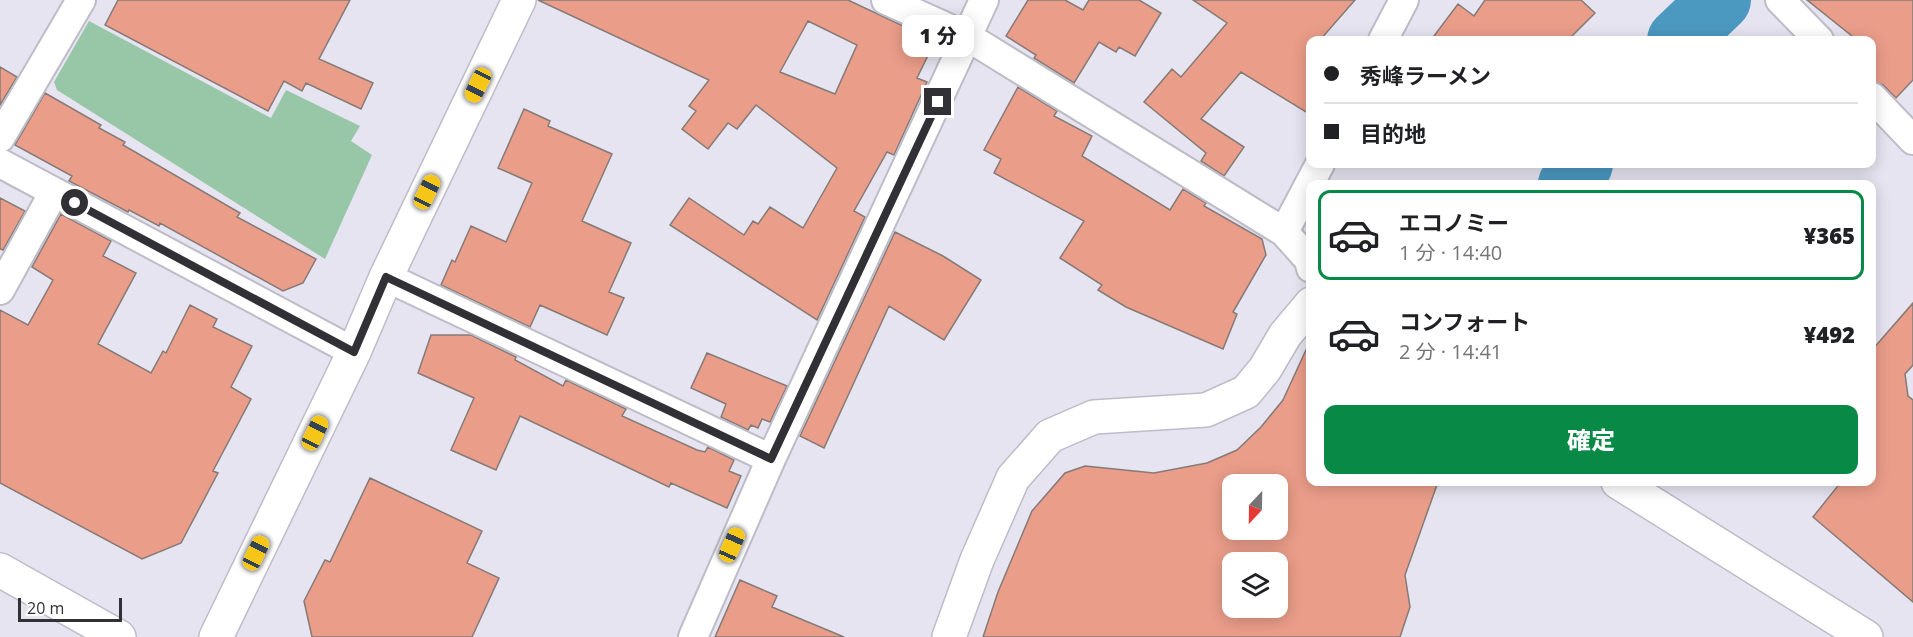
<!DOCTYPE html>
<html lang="ja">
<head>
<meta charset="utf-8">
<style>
  body { margin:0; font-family:"Open Sans","Noto Sans JP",sans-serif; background:#f6f6f6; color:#202124; height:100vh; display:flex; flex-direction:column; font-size:22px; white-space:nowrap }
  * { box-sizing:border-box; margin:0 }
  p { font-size:20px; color:#757577 }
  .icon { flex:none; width:33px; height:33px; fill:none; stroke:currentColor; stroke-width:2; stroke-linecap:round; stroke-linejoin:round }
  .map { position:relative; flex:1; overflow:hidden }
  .side { position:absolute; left:1306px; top:180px; width:570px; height:306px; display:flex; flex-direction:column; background:#fff; border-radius:12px; box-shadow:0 3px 15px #0003 }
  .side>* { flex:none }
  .guide { position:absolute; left:1306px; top:36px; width:570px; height:132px; border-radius:12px; box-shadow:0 3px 15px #0003; display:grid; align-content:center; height:132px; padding:0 18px; background:#fff }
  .needle { width:39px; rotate:202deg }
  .fabs { position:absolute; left:1222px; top:474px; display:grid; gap:12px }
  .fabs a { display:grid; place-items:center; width:66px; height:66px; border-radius:12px; background:#fff; box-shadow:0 3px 15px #0003; font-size:30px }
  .scale { position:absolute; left:18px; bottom:15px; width:104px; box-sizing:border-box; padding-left:6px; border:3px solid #313035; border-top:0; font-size:16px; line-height:21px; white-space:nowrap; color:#313035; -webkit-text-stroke:4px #fff; paint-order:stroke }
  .end { position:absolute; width:27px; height:27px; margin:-14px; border:8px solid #313035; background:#fff; box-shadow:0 0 0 3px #fff }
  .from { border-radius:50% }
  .bubble { position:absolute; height:42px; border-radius:12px; background:#fff; box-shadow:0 3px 15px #0003; font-size:20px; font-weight:800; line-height:42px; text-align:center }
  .car { position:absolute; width:18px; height:36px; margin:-18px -9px; border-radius:8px; box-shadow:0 0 4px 2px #0007; background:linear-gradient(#f5c518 24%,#345 0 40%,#f5c518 0 76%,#345 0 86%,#f5c518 0) }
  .guide b { display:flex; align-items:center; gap:21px; height:57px; font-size:22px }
  .guide b+b { border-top:2px solid #e0e0e0 }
  .guide i { width:15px; height:15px; background:#202124 }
  ul { padding:10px 0 0; list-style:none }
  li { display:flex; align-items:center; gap:18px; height:90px; margin:0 12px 9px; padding:0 6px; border:3px solid transparent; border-radius:12px }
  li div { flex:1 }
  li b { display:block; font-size:22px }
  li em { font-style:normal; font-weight:800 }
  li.on { border-color:#088a46 }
  li>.icon { width:54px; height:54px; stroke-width:1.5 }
  .primary-button { display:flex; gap:12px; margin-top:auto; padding:12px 18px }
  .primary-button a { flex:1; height:69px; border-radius:12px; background:#088a46; color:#fff; font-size:24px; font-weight:800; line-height:69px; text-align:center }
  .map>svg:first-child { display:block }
</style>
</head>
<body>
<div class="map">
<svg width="1913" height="637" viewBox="0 0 1913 637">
  <rect width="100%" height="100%" fill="#e5e4f0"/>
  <!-- green -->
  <path fill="#98c7a8" d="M89,21L271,118L286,90L360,126L351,141L372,155L325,259L57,90L54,82Z"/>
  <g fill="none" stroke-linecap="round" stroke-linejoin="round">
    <!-- river -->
    <path stroke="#4b98c0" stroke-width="62" d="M1678,40L1720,0
      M1569,184L1582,164"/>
  </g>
  <!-- building -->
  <path fill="#ea9d89" stroke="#867a77" stroke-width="1.5" fill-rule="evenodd" d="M118,0H350L319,59L373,83L361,109L306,83L302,91L284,81L268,111L105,25Z
    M538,0H848L935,41L917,78L927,82L894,155L887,152L854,211L865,217L817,320L670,225L689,198L744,235L753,221L758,224L770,207L803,228L837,168L756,105L737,129L728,123L708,149L682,129L696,111L689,106L709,80ZM808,21L857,45L835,94L780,72Z
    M1028,0H1065L1083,10L1089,0H1139L1161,13L1135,56L1119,47L1116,52L1099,42L1074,83L1034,58L1036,55L1006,36Z
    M1193,0H1355L1320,40H1311V115L1241,72L1201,119L1244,147L1224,176L1201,161L1206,153L1144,102L1172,69L1181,77L1227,23Z
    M1485,0H1581L1595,13L1568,40H1431L1458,4L1474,16Z
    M1807,0H1913V80L1896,98L1883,85L1872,81V40H1857Z
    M0,67L17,77L0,105Z
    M1018,87L1057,111L1054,116L1092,136L1082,156L1170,210L1183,189L1206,203L1204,206L1262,239L1266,255L1233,312L1237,314L1223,349L1126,307L1098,290L1102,285L1060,258L1084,221L994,173L1001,159L984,150Z
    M45,93L101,125L99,128L125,142L123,145L240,213L237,217L316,259L303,283L283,291L160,223L159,226L129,210L128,212L69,181L72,176L15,145Z
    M524,109L550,121L548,126L612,154L582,221L631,243L609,292L624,298L607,335L540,305L530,327L441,285L452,260L455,262L471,226L506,242L532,183L498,168Z
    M0,198L25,211L3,250L0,249Z
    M61,214L111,241L103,256L136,273L98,344L151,373L163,351L166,353L190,305L217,319L213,327L252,346L231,387L251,399L213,471L218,473L181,543L142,559L0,483V310L28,325L53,280L32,267Z
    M895,232L943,256L981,280L944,340L889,306L824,448L800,436Z
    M1913,303V365L1905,374L1908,396L1913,400V602L1813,517L1841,482H1872V350Z
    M431,335H471L516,357L515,360L563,386L566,380L626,409L622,416L697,450L705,452L708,447L734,460L729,471L741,476L727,508L671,483L669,487L520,416L496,470L451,450L474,398L418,373Z
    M1311,339V482H1438L1405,575L1410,607L1400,637H983L998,592L1032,511L1065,473L1085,466L1154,473L1207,463L1237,450L1261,427L1283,400ZM1233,484H1278V530H1233ZM1233,562H1278V608H1233Z
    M707,353L787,386L770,422L762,419L758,428L751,425L748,430L721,417L726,404L691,388Z
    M370,478L482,531L467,563L499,578L472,637H312L304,601L325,560L330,562Z
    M740,580L777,596L772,607L844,637H715Z"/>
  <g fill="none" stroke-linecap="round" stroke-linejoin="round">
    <defs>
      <path id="minor" d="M886,0L968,37L1284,232L1309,260L1311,268
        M1780,0L1819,40
        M1383,40L1404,0
        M1872,97L1913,140
        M0,138L81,0
        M0,163L354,352
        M1284,232L1320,164
        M386,277L771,459
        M0,290L54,192
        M693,637L771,459L984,0"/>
      <path id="tertiary" d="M1618,482L1866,637
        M216,637L354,352L386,277L519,0
        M949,637L977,560L1013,478L1050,436L1094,417L1206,410L1246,392L1265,369L1285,335L1311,304"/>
      <path id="secondary" d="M0,570L119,637"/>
    </defs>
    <!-- minor casing -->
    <use href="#minor" stroke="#bdbcc7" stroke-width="32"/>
    <!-- tertiary casing -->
    <use href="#tertiary" stroke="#bdbcc7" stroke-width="36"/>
    <!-- secondary casing -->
    <use href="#secondary" stroke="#bdbcc7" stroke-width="36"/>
    <!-- minor -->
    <use href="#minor" stroke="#fff" stroke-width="28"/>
    <!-- tertiary -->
    <use href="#tertiary" stroke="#fff" stroke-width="33"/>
    <!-- secondary -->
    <use href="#secondary" stroke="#fff" stroke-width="33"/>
  </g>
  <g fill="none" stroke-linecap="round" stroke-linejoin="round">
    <!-- route -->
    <path stroke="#313035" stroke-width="8" d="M75,203L354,352L386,277L771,459L938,102"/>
  </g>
</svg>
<div class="fabs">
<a><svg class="needle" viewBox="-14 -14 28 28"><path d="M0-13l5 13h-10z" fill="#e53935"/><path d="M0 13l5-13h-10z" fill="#757577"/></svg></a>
<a><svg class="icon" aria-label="layers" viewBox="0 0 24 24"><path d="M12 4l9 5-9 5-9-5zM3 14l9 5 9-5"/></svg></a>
</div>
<div class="scale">20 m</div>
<i class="end from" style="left:75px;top:203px"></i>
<i class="end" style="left:938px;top:102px"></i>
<div class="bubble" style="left:902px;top:15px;width:72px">1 分</div>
<i class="car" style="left:478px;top:85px;rotate:206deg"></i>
<i class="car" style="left:427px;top:192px;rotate:26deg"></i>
<i class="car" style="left:315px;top:433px;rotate:26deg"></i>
<i class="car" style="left:732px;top:545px;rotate:24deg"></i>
<i class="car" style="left:256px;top:553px;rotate:26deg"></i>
<div class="guide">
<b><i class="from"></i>秀峰ラーメン</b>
<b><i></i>目的地</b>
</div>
<section class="side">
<ul>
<li class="on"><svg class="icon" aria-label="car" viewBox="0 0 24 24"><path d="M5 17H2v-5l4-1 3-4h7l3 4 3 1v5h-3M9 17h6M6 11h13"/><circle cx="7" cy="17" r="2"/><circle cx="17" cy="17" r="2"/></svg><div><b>エコノミー</b><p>1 分 · 14:40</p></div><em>¥365</em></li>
<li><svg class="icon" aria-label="car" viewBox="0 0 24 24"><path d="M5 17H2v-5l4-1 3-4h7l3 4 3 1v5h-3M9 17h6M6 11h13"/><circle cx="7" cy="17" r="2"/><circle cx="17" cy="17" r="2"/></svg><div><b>コンフォート</b><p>2 分 · 14:41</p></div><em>¥492</em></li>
</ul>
<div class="primary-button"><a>確定</a></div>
</section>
</div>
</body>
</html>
